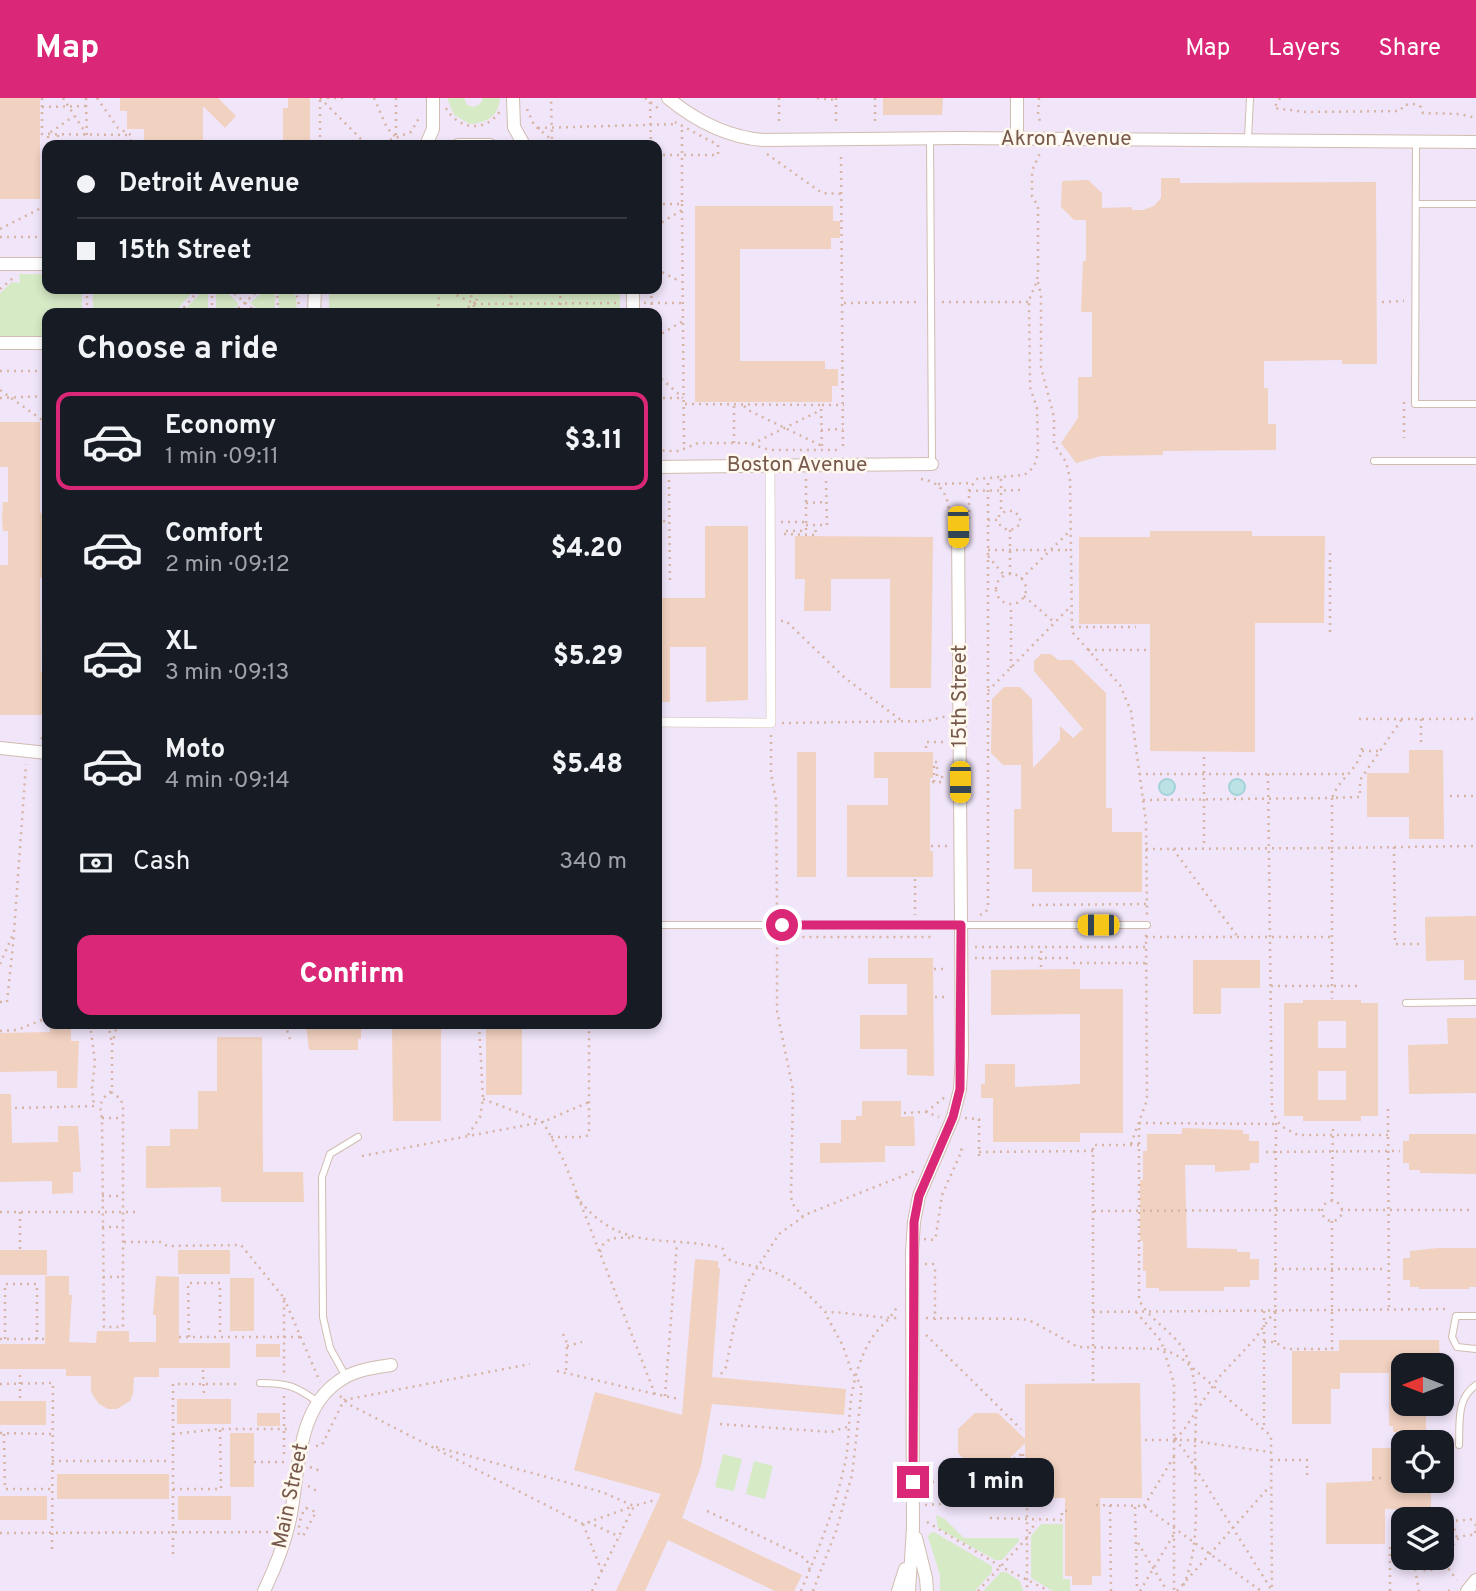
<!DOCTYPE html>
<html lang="en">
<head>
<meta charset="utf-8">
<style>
  body { margin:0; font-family:Overpass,sans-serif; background:#242831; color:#f1f3f6; height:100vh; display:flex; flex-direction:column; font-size:26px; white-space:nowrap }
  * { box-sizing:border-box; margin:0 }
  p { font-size:23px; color:#9ea1a6 }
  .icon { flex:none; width:38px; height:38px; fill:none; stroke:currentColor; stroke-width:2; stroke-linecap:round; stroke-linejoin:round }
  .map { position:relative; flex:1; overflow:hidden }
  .drawer { position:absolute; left:42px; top:210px; width:620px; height:721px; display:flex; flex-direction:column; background:#171b24; border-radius:14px; box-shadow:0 4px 10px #0003 }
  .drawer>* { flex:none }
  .hud { position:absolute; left:42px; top:42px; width:620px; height:154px; border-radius:14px; box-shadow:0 4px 10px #0003; display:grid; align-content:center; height:154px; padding:0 35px; background:#171b24 }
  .needle { width:46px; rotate:270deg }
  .tools { position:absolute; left:1391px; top:1255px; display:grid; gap:14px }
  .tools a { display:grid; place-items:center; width:63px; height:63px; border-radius:14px; background:#171b24; box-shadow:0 4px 10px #0003; font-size:35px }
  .end { position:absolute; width:32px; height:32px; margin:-16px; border:9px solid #db2777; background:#fff; box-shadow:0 0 0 4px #fff }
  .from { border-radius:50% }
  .bubble { position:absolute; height:49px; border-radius:14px; background:#171b24; box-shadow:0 4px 10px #0003; font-size:23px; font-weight:800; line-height:49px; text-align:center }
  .car { position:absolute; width:21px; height:42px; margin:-21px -10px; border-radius:9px; box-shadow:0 0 5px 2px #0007; background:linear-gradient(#f5c518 24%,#345 0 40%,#f5c518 0 76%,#345 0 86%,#f5c518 0) }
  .hud b { display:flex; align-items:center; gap:24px; height:66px; font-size:26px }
  .hud b+b { border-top:2px solid #363941 }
  .hud i { width:18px; height:18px; background:#f1f3f6 }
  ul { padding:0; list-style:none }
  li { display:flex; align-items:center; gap:21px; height:98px; margin:0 14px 10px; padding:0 21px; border:4px solid transparent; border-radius:14px }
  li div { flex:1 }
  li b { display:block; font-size:26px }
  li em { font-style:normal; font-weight:800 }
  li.selected { border-color:#db2777 }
  li>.icon { width:63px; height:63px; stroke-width:1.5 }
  h2 { padding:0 35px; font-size:32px; line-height:84px }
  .pay { display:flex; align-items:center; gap:18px; height:77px; padding:0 35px; font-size:26px }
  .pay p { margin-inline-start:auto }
  .cta { display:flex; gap:14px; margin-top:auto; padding:14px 35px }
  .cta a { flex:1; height:80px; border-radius:14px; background:#db2777; color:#fff; font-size:28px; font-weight:800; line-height:80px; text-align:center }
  header { display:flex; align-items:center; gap:42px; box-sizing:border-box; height:98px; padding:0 35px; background:#db2777; color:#fff }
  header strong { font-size:33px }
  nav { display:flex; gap:38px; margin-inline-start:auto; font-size:24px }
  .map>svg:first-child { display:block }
</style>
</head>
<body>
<header>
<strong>Map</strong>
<nav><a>Map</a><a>Layers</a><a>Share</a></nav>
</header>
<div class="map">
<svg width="1476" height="1493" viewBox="0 0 1476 1493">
  <rect width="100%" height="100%" fill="#fcf3e8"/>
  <!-- education -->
  <path fill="#f0e5f9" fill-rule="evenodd" d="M0,0H1476V1493H0ZM47,47H656V191H47ZM47,215H656V926H47ZM1404,1267H1442V1306H1404ZM1404,1344H1442V1382H1404ZM1404,1421H1442V1460H1404Z"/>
  <!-- green -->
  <path fill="#d7eac6" d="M447,0H464L467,7L474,9L480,6L483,0H500C499,18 487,25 470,26L454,17Z
    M19,176H47V191H82V215H47V238L0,239V195L12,184L20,185Z
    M93,191H195L174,215H93Z
    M204,191H208V215H182Z
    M216,191H223L239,206L229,215H216Z
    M266,191H275V215H262L250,205Z
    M278,191H291C297,198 298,206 295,215H279Z
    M329,191H620V215H329Z
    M723,1356L742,1361L734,1393L715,1389Z
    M754,1363L773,1368L765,1401L746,1396Z
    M936,1417L945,1421L964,1440H1019V1443L1002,1462H995L938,1430Z
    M1041,1426H1063V1481H1070V1493H1053L1031,1480V1438Z
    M934,1434L992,1468V1474L975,1493H940V1477L928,1439L930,1435Z
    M1001,1474H1006L1020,1483L1023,1493H983Z"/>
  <!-- water -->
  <path fill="#bce2e6" stroke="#a3d2d8" stroke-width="2" d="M1229 689a8 8 0 1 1 16 0a8 8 0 1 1-16 0Z
    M1159 689a8 8 0 1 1 16 0a8 8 0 1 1-16 0Z"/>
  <!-- building -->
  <path fill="#f1d1c0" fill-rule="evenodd" d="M0,0H40V101H0Z
    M120,0H218L236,18L225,30L203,8V47H144V31H127V13H120Z
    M288,0H310V47H283V10H288Z
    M883,0H943L942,17H883Z
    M1161,80H1180V85L1376,84L1377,266H1342V262L1264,263V290H1268V326H1276V352L1163,353V357L1101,358L1076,365L1061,345L1078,320V279H1092V214H1081L1083,163H1086V122H1074L1061,109L1062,83L1088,82L1102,95V110L1132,109V112H1143L1154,108L1161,100Z
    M695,108H833V123H840V140H831V151H740V263H825V271H838V288H832V304H695Z
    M0,324H40V414L46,420L47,432V480H40L41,574H47V617H0V467H8V433H3L2,421L3,404H8V369H0Z
    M705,428H748V602L706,604V549H670V604H656V500H705Z
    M1150,433H1252V438H1325L1324,525H1255V654L1150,653V526H1079V439H1150Z
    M795,438L933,439L931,590H890V481H831V513H804L805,481H795Z
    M1041,556H1051L1058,562H1072L1106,595V710H1112V734H1142V794H1032V771H1014V711H1021V667H1003L991,655L992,601L1004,589H1020L1032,601L1033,670L1060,642V628L1073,640L1083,631L1034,573V563Z
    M1409,652H1443L1444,741H1409V719H1367V675H1409Z
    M797,654H816V779H797Z
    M874,654H933V680H930V753H933V779H847V707H888V680H874Z
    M1476,818V882H1464V862L1426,863L1425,819Z
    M868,860H933L934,978L907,977V951H860V917H907V886H868Z
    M1193,862H1260V890H1221V916H1193Z
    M1080,871V891H1123V1035H1080V1044H993V1000H981V986H985V966H1015V989L1080,986V916L991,917V872Z
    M1303,902H1361V905H1378V1018H1361V1023H1303V1018H1284V905H1303ZM1318,923H1346V950H1318ZM1318,973H1346V1002H1318Z
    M1447,920H1476V995L1409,996L1408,947L1448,946Z
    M50,926H71V943H79L77,990H57V973L0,974V935L50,934Z
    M306,926H361V941H358V952H309Z
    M392,926H441V1023H393Z
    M486,926H522V997H486Z
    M217,939H262L263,1074H303L304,1104H221V1089L146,1090V1048H170V1031H198V993H217Z
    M0,996H11L12,1045L58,1044V1028H78L81,1074H73V1095L52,1096V1083L0,1084Z
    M862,1003H901V1019L914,1018L915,1048H885V1064L820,1065V1045H841V1022H856V1018H862Z
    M1182,1030L1243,1032V1036H1249V1043H1259V1065H1250V1072L1215,1074V1067H1185L1187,1150L1237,1151V1154H1250V1161H1259V1182H1250V1189H1224V1193H1159V1190H1146V1173H1143V1143H1140V1082H1143V1053H1147V1036H1182Z
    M1409,1036H1476V1076L1420,1075V1072H1409V1065H1403V1043H1409Z
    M1438,1150H1476V1189H1469V1191H1419V1189H1410V1182H1403V1160H1410V1153Z
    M0,1152H47V1177H0Z
    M178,1152H230V1176H178Z
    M695,1161L718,1163V1170H720L712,1279L846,1291L844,1317L712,1306L701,1368L682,1420L802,1477L794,1493H775L668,1442L645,1493H616L661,1396L574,1372L595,1294L682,1317Z
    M45,1178H69V1197H72L69,1244L96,1245L97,1233H129V1244H156V1217H153L156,1178L179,1179V1245H230V1270H159V1279H134L133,1296L130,1303L117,1311H108L99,1306L94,1299L91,1293V1278H66V1271H0V1246H45Z
    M230,1180H254V1233H230Z
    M1339,1242H1439L1440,1267H1404V1306H1426V1334H1393V1328H1389V1275H1340V1291H1331V1326H1292V1253H1339Z
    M256,1246H280V1259H256Z
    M1140,1285L1142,1400H1100L1101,1478H1092V1487H1072V1478H1065V1400L1026,1401L1025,1345L998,1372H975L958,1355V1331L975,1315H998L1025,1341V1286Z
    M177,1301H231V1326H177Z
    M0,1303H46V1327H0Z
    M257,1315H280V1328H257Z
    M230,1335H254V1389H230Z
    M1372,1350H1404V1382H1431V1412L1385,1411V1446H1326V1385L1372,1383Z
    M57,1376H169V1401H57Z
    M0,1398H47V1422H0Z
    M178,1398H231V1422H178Z"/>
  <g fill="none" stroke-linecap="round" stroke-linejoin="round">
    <defs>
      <path id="service" d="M930,40L932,366
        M1248,41L1250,0
        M1416,44L1415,306H1476
        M1416,106H1476
        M1374,363H1476
        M656,827H1147
        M1406,905L1476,904
        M1476,1218H1456L1452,1239L1457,1249L1476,1251
        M346,1279L330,1250L323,1219L322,1079L330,1056L358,1039
        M260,1285C288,1285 296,1288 319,1305
        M1459,1347C1460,1326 1456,1300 1476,1287"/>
      <path id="pedestrian" d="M656,624L771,625L770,367"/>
      <path id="minor" d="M513,0L514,29L524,47
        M668,0C696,23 726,39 763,42L957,40L1476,44
        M1017,0V40
        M426,47L433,31V0
        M458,47H490
        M0,166H47
        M633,191V215
        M314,215L315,191
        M0,245H47
        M656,369L932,366
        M0,650L47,655
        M916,1440L926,1480L927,1493
        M264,1493C276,1468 286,1443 291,1416C299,1372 297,1311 339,1283C354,1272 373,1270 391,1267
        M898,1493L905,1471
        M909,1493L913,1430L912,1154L914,1124L919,1098L953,1019L960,991L962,957L958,429
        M1467,1493L1476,1482"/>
    </defs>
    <!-- service casing -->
    <use href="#service" stroke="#d1bdb0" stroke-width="8"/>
    <!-- pedestrian casing -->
    <use href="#pedestrian" stroke="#d1bdb0" stroke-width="10"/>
    <!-- minor casing -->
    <use href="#minor" stroke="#d1bdb0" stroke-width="14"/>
    <!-- path -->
    <path stroke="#d7b4a3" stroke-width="2.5" stroke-dasharray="2 5" stroke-linecap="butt" d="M42,0V36L131,37
      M63,0L87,37
      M86,0L87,47
      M97,0L118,30L131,37V47
      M320,0L367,47
      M320,0H345
      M374,0L387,30L396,39L400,47
      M396,0V39
      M645,0L659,11
      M779,0V28
      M817,0L835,2
      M836,0V28
      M875,0V27
      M1039,0L1038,16L1041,27
      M1280,0L1274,10L1306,14L1400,13L1404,7L1416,6L1421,9L1423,15L1459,16L1476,20
      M320,2V47
      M650,4L651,47
      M42,9L87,8
      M446,10C458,32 486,35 500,13
      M527,11L534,27L558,47
      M538,30L678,26
      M58,37L59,47
      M48,47V36L74,18
      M377,47L411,34L419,20
      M549,47L552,42L551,0
      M767,56L822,95L842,96
      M656,57H718V47L675,24
      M841,59L843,353
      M656,106H682V31
      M682,106L684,351
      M656,128L682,112
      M0,131L47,107
      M0,139H47
      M656,171L681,184
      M1038,184L1041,197V269L1054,319V346L1066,364L1070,380L1072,529L1073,535L1120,587L1131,613L1146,724L1147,818
      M0,191L13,180
      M87,191V215
      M212,191V215
      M229,191L257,215
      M277,191L278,215
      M294,191L299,203L297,215
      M444,191L475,206
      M468,191L479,215
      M509,191L512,201L511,215
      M560,191L561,215
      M651,191L652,215
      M942,204H1029
      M1382,204L1404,203
      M644,205H683
      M844,205L921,204
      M179,215L200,191
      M233,215L260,191
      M439,215L438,204L441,191
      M455,215L475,206L620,205
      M470,215L482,191
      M656,239L683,223
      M0,273H47
      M656,276L683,300
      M0,292L45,324L47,334
      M0,300L47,298
      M656,300H681
      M1404,304V340
      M685,306L821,307L822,352
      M822,307H844
      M744,308L748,312L822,348
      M821,332L843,331
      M734,345V307
      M752,346L821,312
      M656,350L665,353H679L698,345H747L770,352H842
      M806,381V433H784V436L816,437L815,427
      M921,381C942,384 949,398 949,418
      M1001,381V416
      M669,382L670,487
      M938,386L973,385
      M969,393L1025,392
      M806,405L826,404
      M969,421V391L977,381L1024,377L1030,373L1036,364L1038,352L1037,310L1030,289L1029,202L1037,183L1038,173V108L1032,98V73L1040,55
      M988,422H999V417L1006,413H1014L1020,419V426L1014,431L1007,432L1000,427L999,422
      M656,423H669
      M781,424H806
      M806,427H827L826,381
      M1010,432V477
      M988,452H1072
      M1330,455V539
      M988,458L1004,477
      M996 491a15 15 0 1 1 30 0a15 15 0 1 1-30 0Z
      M1021,481L1071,432
      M1024,498L1055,525
      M45,508H47
      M781,523H786L845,580L902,623
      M1072,529H1136
      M1088,552H1146
      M1011,570V507
      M988,593L1071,508
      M1359,621H1476
      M1421,621V646
      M782,625L927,623L947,618
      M771,637V676L776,702L777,810L787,817
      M41,641L47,634
      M926,650V644H947
      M1362,650C1358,674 1341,677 1332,700L1360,699V682L1402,621
      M1362,653H1379
      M1204,659V750
      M1139,676H1347
      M1268,676L1272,1014L1281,1028L1298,1037H1388
      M932,684H943
      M934,684V664H937V679H942L943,684
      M1450,698H1476
      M1143,702L1332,700V750L1476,748
      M931,748H947
      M1394,749L1395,846H1423
      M1146,751L1332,750V901
      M1173,751L1238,839
      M915,781V817
      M1032,807L1147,806
      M980,817L986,814L988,808V380
      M1146,839H1332
      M975,849H1146
      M975,860H1073
      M1073,865H1146
      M0,866L14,834L26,666
      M1041,869V849
      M934,871H948
      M1271,888H1359
      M935,899H948
      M0,904H7L14,837
      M90,926L95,964L92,990L94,1008
      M108,926L112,945
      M285,926L290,941
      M0,933L17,932L47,920
      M111,994L121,1001L123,1010V1229H104L102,1020C99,1007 100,1001 112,993V948L117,926
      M483,1001L543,1024L564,1063L655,1296L679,1301
      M15,1010L99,1008
      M1388,1011L1389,1212
      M926,1014L945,999
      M904,1015L926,1014L939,1019
      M102,1020H122
      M965,1020L979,1021V1063
      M1139,1025L1276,1026
      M1139,1030V1202C1151,1225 1177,1234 1187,1259C1200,1287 1195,1324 1195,1355C1195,1398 1201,1448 1183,1488
      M468,1037L480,1019L483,1001L479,926
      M551,1039H583L589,1037V926
      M1131,1046L1147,1002L1146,835
      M979,1054L1093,1053
      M1266,1054L1400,1053
      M362,1058L543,1024L589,1004
      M102,1098H122
      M576,1098C619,1154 658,1137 719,1149L723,1151L725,1159C736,1167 749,1166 762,1170C788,1177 808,1195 825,1214C850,1214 873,1220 898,1220
      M1332,1103L1333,1026
      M1322 1113a10 10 0 1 1 20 0a10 10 0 1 1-20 0Z
      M1341,1112H1471
      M1094,1113L1322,1112
      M0,1114H136
      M20,1114V1151
      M803,1119L792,1105L791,1097L793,992L777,913V843L784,839H932
      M102,1129H122
      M924,1141L934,1142L936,1137L942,1097L962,1052L956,1049
      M124,1144H161L167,1148L241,1147L284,1200V1277
      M600,1154C603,1139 617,1139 631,1140
      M925,1166H933L935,1169V1222
      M1275,1171H1387
      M103,1179H123
      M284,1200L320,1284
      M1264,1213V1332
      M1093,1214L1450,1211
      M1136,1214L1161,1243L1174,1285V1493
      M926,1220L1023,1221L1033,1224L1078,1249L1164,1251L1180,1259L1271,1338L1272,1493
      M563,1236L567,1245L566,1276
      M926,1237L1021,1331
      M179,1239H301
      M189,1239L188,1185H220V1239
      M0,1241H46
      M5,1241V1186H37V1241
      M1264,1244H1275L1286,1251H1332V1122
      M1275,1244L1276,1023
      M567,1248L582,1244
      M203,1272L204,1299
      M557,1273L655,1296
      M721,1276L726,1269L734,1228L746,1187L779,1136L807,1116L915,1073
      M1093,1283V1047H1144
      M0,1286L53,1285L52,1456
      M284,1298V1361
      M340,1298L350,1307L583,1426L634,1408
      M665,1298L677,1145
      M20,1300V1273
      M720,1326L831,1334L850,1328
      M0,1335L53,1336
      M4,1336L5,1391H51
      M173,1336L220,1331H292
      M1175,1341L1184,1352L1271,1491
      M1175,1341L1183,1333L1219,1279L1253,1243L1275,1213
      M1145,1342H1187L1271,1354
      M316,1348L322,1347L344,1302L530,1266
      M436,1349L602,1394L634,1408
      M1023,1356V1402L1027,1406V1493
      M1271,1362H1307V1381
      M52,1363H171
      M254,1364H284
      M310,1369L323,1374
      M1372,1380H1381
      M925,1384H990L1017,1358L1023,1356
      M308,1388L319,1394
      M173,1391H221L220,1331
      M925,1407L940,1406L953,1392H1023
      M1096,1407L1144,1408L1261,1493
      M1110,1407L1111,1493
      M1144,1408L1175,1357
      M1135,1409L1137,1493
      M306,1410L316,1414L303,1438L299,1436C298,1429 301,1415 306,1410Z
      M707,1413L800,1457L807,1463L810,1472
      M990,1420L1062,1422V1413H1070
      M588,1424L620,1439
      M927,1424L1000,1468L1049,1493
      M1442,1424L1476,1421
      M1452,1424L1457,1440
      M583,1426L602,1474
      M0,1435L273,1434
      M1138,1445L1167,1493
      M173,1456V1286H240
      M1444,1465L1457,1482
      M1415,1471L1419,1493
      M592,1493L634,1408L655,1402
      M801,1493C819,1450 837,1406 846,1360C850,1337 848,1313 853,1290C856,1274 863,1253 872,1240C880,1227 893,1220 898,1206
      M813,1493L836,1433L852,1377L861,1298V1287L851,1272L843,1248L825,1215
      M978,1493L1027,1440L1036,1423
      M1140,1493L1174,1436
      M1177,1493L1270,1388
      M1390,1493V1450C1403,1464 1424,1484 1444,1464C1450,1458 1451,1446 1459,1440C1463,1437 1470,1437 1475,1437L1476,1424
      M1448,1493H1452"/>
    <!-- service -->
    <use href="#service" stroke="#fff" stroke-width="6"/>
    <!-- pedestrian -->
    <use href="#pedestrian" stroke="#fff" stroke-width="9"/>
    <!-- minor -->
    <use href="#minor" stroke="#fff" stroke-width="12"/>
  </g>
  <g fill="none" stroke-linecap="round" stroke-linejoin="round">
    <!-- route -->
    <path stroke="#db2777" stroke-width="9" d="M782,827H961L960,991L953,1019L919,1098L914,1124L913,1384"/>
  </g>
  <g text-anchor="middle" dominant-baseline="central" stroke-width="5" stroke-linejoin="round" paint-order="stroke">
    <!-- street labels -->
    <g font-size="21" fill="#77594c" stroke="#fff8ef">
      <text x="1066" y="41">Akron Avenue</text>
      <text x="797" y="367">Boston Avenue</text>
      <text transform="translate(960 598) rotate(-90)">15th Street</text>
      <text transform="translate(291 1398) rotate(-78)">Main Street</text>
    </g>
  </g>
</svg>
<div class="tools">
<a><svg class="needle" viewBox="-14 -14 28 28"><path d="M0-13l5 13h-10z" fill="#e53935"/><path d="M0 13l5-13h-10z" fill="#9ea1a6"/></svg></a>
<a><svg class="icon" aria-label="locate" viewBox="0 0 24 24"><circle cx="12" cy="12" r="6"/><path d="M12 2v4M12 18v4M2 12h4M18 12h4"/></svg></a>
<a><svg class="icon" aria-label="layers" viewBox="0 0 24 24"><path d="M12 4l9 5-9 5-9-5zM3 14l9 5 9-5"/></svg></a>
</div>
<i class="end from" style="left:782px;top:827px"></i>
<i class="end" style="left:913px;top:1384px"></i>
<div class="bubble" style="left:938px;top:1360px;width:116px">1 min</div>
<i class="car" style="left:958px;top:429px;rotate:179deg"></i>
<i class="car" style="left:960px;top:684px;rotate:180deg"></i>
<i class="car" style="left:1098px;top:827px;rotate:270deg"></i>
<div class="hud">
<b><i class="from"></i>Detroit Avenue</b>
<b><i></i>15th Street</b>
</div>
<section class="drawer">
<h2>Choose a ride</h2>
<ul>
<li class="selected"><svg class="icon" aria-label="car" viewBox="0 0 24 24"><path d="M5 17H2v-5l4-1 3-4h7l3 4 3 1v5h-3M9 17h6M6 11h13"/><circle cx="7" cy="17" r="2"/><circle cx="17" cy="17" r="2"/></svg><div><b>Economy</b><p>1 min · 09:11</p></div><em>$3.11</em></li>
<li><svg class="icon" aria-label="car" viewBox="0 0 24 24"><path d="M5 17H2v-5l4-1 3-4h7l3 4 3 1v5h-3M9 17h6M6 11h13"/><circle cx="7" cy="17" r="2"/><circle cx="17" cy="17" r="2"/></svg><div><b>Comfort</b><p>2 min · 09:12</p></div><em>$4.20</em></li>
<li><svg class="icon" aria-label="car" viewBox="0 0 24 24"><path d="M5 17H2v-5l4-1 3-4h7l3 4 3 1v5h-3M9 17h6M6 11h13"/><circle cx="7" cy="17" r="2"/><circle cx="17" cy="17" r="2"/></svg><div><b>XL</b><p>3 min · 09:13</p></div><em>$5.29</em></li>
<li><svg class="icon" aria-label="car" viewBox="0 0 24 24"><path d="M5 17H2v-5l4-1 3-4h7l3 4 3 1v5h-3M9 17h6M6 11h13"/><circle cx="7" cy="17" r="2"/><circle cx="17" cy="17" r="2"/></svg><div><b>Moto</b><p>4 min · 09:14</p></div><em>$5.48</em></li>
</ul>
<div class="pay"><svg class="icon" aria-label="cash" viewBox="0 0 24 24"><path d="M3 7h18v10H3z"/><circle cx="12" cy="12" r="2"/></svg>Cash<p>340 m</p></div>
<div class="cta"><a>Confirm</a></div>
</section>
</div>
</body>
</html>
